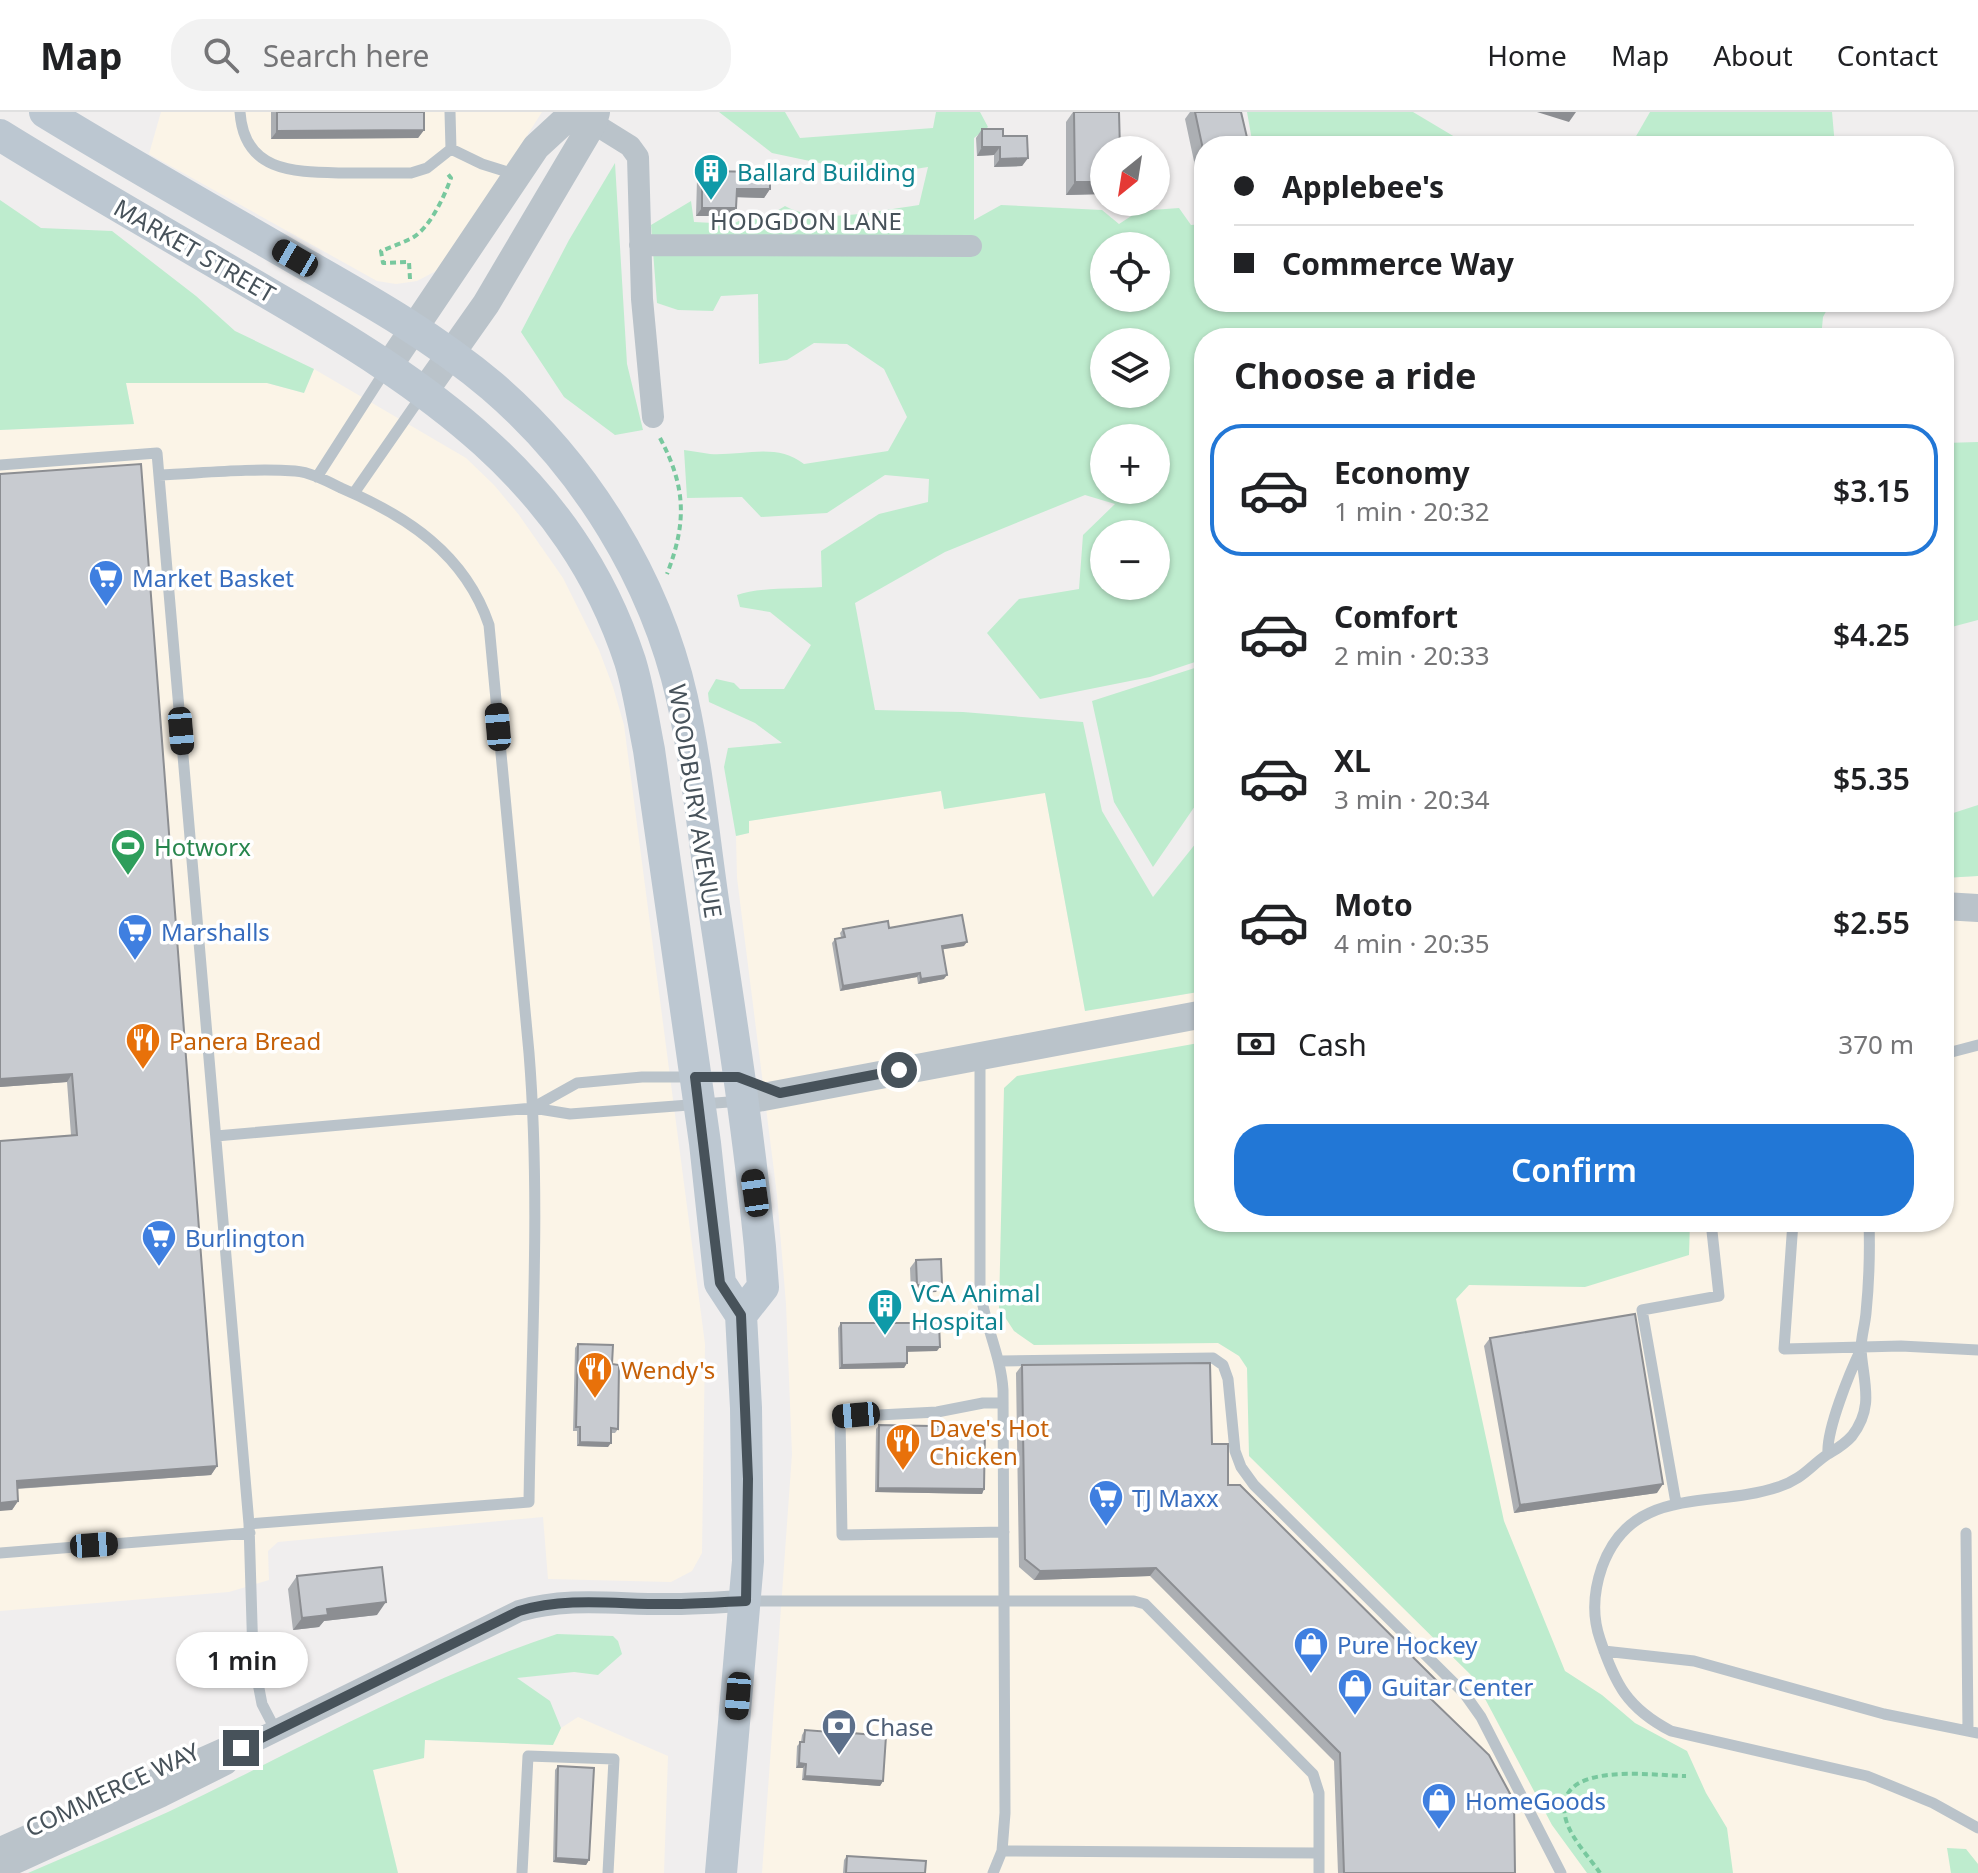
<!DOCTYPE html>
<html lang="en">
<head>
<meta charset="utf-8">
<style>
  body { margin:0; font-family:"Noto Sans",sans-serif; background:#f2f2f2; color:#202124; height:100vh; display:flex; flex-direction:column; font-size:30px; white-space:nowrap }
  * { box-sizing:border-box; margin:0 }
  p { font-size:26px; color:#757577 }
  .icon { flex:none; width:44px; height:44px; fill:none; stroke:currentColor; stroke-width:2; stroke-linecap:round; stroke-linejoin:round }
  .map { position:relative; flex:1; overflow:hidden }
  .details { position:absolute; left:1194px; top:216px; width:760px; height:904px; display:flex; flex-direction:column; background:#fff; border-radius:32px; box-shadow:0 2px 6px #0004 }
  .details>* { flex:none }
  .guide { position:absolute; left:1194px; top:24px; width:760px; height:176px; border-radius:32px; box-shadow:0 2px 6px #0004; display:grid; align-content:center; height:176px; padding:0 40px; background:#fff }
  .needle { width:52px; rotate:210deg }
  .fabs { position:absolute; left:1090px; top:24px; display:grid; gap:16px }
  .fabs a { display:grid; place-items:center; width:80px; height:80px; border-radius:50%; background:#fff; box-shadow:0 2px 6px #0004; font-size:40px }
  .end { position:absolute; width:36px; height:36px; margin:-18px; border:10px solid #47525a; background:#fff; box-shadow:0 0 0 4px #fff }
  .from { border-radius:50% }
  .bubble { position:absolute; height:56px; border-radius:28px; background:#fff; box-shadow:0 2px 6px #0004; font-size:26px; font-weight:600; line-height:56px; text-align:center }
  .car { position:absolute; width:24px; height:48px; margin:-24px -12px; border-radius:10px; box-shadow:0 0 6px 2px #0007; background:linear-gradient(#222 24%,#8ab4d8 0 40%,#222 0 76%,#8ab4d8 0 86%,#222 0) }
  .guide b { display:flex; align-items:center; gap:28px; height:76px; font-size:30px }
  .guide b+b { border-top:2px solid #e0e0e0 }
  .guide i { width:20px; height:20px; background:#202124 }
  ul { padding:0; list-style:none }
  li { display:flex; align-items:center; gap:24px; height:132px; margin:0 16px 12px; padding:0 24px; border:4px solid transparent; border-radius:32px }
  li div { flex:1 }
  li b { display:block; font-size:30px }
  li em { font-style:normal; font-weight:600 }
  li.on { border-color:#2277d6 }
  li>.icon { width:72px; height:72px; stroke-width:1.5 }
  h2 { padding:0 40px; font-size:36px; line-height:96px }
  .pay { display:flex; align-items:center; gap:20px; height:88px; padding:0 40px; font-size:30px }
  .pay p { margin-inline-start:auto }
  .action { display:flex; gap:16px; margin-top:auto; padding:16px 40px }
  .action a { flex:1; height:92px; border-radius:32px; background:#2277d6; color:#fff; font-size:32px; font-weight:600; line-height:92px; text-align:center }
  header { display:flex; align-items:center; gap:48px; box-sizing:border-box; height:112px; padding:0 40px; background:#fff; border-bottom:2px solid #e0e0e0 }
  header strong { font-size:38px }
  nav { display:flex; gap:44px; margin-inline-start:auto; font-size:28px }
  .search { width:560px; height:72px; background:#f2f2f2; display:flex; align-items:center; gap:20px; box-sizing:border-box; padding:0 28px; border-radius:32px; color:#757577; font-size:30px }
  .map>svg:first-child { display:block }
</style>
</head>
<body>
<header>
<strong>Map</strong>
<div class="search"><svg class="icon" aria-label="search" viewBox="0 0 24 24"><circle cx="10" cy="10" r="6"/><path d="M15 15l6 6"/></svg>Search here</div>
<nav><a>Home</a><a>Map</a><a>About</a><a>Contact</a></nav>
</header>
<div class="map">
<svg width="1978" height="1761" viewBox="0 0 1978 1761">
  <rect width="100%" height="100%" fill="#f0eeee"/>
  <!-- commercial -->
  <path fill="#fbf4e7" d="M161,0H542L489,83L436,159L417,169L396,172L377,169L149,42Z
    M314,257L466,346L494,373L519,403L563,466L599,538L613,575L624,613L705,1232L702,1441L692,1459L671,1470L548,1467L543,1405L278,1430L268,1439L269,1468L229,1480L0,1499V318L134,312L126,271H267L304,281Z
    M941,679L944,697L1045,680L1085,899L1204,879V1110H1944V766L1978,764V1761H762L792,1342L786,1192L777,1083L737,766L736,724L749,721L748,709Z
    M578,1605L668,1644L664,1761H398L373,1658L424,1646L425,1628L552,1633L561,1616Z"/>
  <!-- green -->
  <path fill="#beecce" fill-rule="evenodd" d="M719,0H785L800,26L933,16L936,0H980L988,15L974,26V108L1001,93L1102,98L1119,112L1139,99L1179,96L1191,113L1204,112V190H1831L1823,205L1821,226H1204V547L1150,565L1040,587L987,521L1019,487L1079,477L1083,423L1115,392L1085,383L945,440L855,491L875,598L963,600L1083,610L1102,699L1153,785L1204,721V879L1085,899L1045,681L944,697L941,679L749,709V721L736,724L724,655L728,636L782,631L755,611L709,590L708,581L716,567L734,571L740,577H784L811,533L770,500L740,495L737,483C758,475 798,477 822,475L821,439L879,402L928,390L929,367L885,363L827,401L761,405L742,385L687,386L684,338C693,339 702,341 710,342C742,344 777,330 804,352L888,339L907,305L884,257L847,232L814,231L787,248L759,252L758,182L721,184L713,199L678,198L657,191L651,113L691,89L694,110L733,112L750,103H770L785,94C820,114 880,98 919,93L928,55L876,63L772,41ZM1104,134H1156V186H1104ZM1104,230H1156V282H1104ZM1104,326H1156V378H1104ZM1104,422H1156V474H1104Z
    M1247,0H1413L1470,34H1253Z
    M1650,0H1832L1835,34H1637L1635,26Z
    M615,51L627,252L643,318L615,323L564,285L521,220L569,128Z
    M0,88L41,116L112,119L196,184L235,219L314,257L304,281L267,271H126L134,312L0,318Z
    M1978,330V508L1944,517V331Z
    M1204,553V681L1153,755L1114,690L1092,589Z
    M1978,693V764L1944,766V704Z
    M1204,930V1110H1690L1689,1143L1585,1175L1469,1173L1456,1187L1504,1409L1565,1559L1602,1583L1635,1611L1687,1639L1706,1681L1727,1716L1733,1761H1587L1552,1713L1474,1566L1249,1344L1247,1256L1239,1244L1218,1231L1034,1233L1014,1219L999,1196L1004,976L1017,964Z
    M557,1522L613,1524L618,1529L622,1542L598,1563L574,1560L517,1566L550,1589L561,1616L553,1633L425,1628L424,1646L373,1658L398,1761H28C74,1741 122,1721 168,1700C296,1639 422,1567 557,1522Z
    M1947,1736L1966,1737L1978,1752V1761H1951Z"/>
  <g fill="none" stroke-linecap="round" stroke-linejoin="round">
    <!-- path -->
    <path stroke="#78c89e" stroke-width="4" stroke-dasharray="6 4" stroke-linecap="butt" d="M410,167L409,150L383,151L381,139C391,135 402,131 412,126C430,116 444,85 451,66L447,61
      M660,326C686,375 687,410 667,462
      M1600,1761C1589,1745 1571,1726 1566,1708C1549,1647 1653,1664 1686,1664"/>
    <!-- service -->
    <path stroke="#bac3ca" stroke-width="11" d="M240,0C244,61 295,60 343,61C366,61 388,61 411,61L427,56L451,37L450,0
      M451,37L482,52L517,63
      M0,353L157,341L249,1412L253,1545L262,1592L276,1619
      M159,363C204,361 250,356 295,359C310,360 327,369 341,376C407,404 465,442 489,513L529,941C541,1090 531,1240 529,1390L249,1412
      M317,365L385,259
      M354,381L422,283
      M1944,942L1978,933
      M980,944V1177C984,1212 1001,1243 1003,1278L1005,1701L1002,1739L993,1761
      M534,995L577,971L642,965H738
      M216,1024L533,996L570,1002L742,989
      M1793,1110L1784,1237L1901,1234L1978,1238
      M1869,1110C1870,1140 1869,1171 1866,1201C1865,1213 1861,1225 1861,1237C1863,1270 1875,1294 1852,1324C1844,1333 1838,1336 1828,1342C1810,1354 1803,1367 1778,1375C1713,1397 1632,1372 1602,1455C1594,1478 1592,1504 1600,1527C1615,1572 1627,1596 1671,1619L1867,1664L1933,1691L1978,1716
      M1000,1249L1213,1246L1223,1253L1228,1267L1235,1339L1241,1355L1254,1373L1464,1581L1481,1605L1561,1761
      M1003,1291H983L937,1300L840,1305L842,1423L1004,1420
      M1828,1342C1826,1318 1850,1260 1861,1237
      M1676,1391L1642,1198L1719,1184L1711,1110
      M1966,1421L1968,1619
      M0,1441L250,1421
      M749,1489H1134L1145,1492L1313,1662L1319,1681V1761
      M1604,1539L1694,1549L1884,1602L1978,1621
      M1002,1739L1318,1741
      M522,1761L528,1644L614,1647L608,1761"/>
    <!-- minor -->
    <path stroke="#bac3ca" stroke-width="22" d="M593,11L630,34L638,45L642,187L653,305
      M640,133L971,134
      M0,1736L221,1638L241,1636
      M0,1758L162,1684L226,1652L241,1636L519,1499C570,1484 620,1493 672,1492C697,1492 721,1490 746,1489"/>
    <!-- tertiary -->
    <path stroke="#bac3ca" stroke-width="28" d="M388,255L536,35L574,0
      M424,280L486,192L593,11L596,0
      M1944,794L1978,796
      M742,989L1204,902"/>
    <!-- secondary -->
    <path stroke="#bcc7d1" stroke-width="32" d="M45,0C130,52 217,101 303,151C368,188 434,225 492,274C585,354 655,467 682,586C698,658 704,730 715,802C732,913 749,1024 760,1135L763,1175L741,1203
      M0,23C87,77 177,128 266,180C424,272 570,365 630,549C639,578 643,608 649,638L705,1031L720,1171L741,1203L746,1296L748,1449L721,1761"/>
  </g>
  <!-- wall -->
  <path fill="#acafb3" d="M271,0H424V18L418,26L271,27Z
    M1073,0H1119L1104,38V82L1066,83V10Z
    M1190,0H1241L1204,34V54H1195L1185,7Z
    M982,17L1003,24L1028,46L1022,54L994,55V43L977,44L976,26Z
    M702,59L770,77L764,86L737,85L731,104H696L697,67Z
    M0,362L217,1354L211,1363L17,1377L18,1389L12,1398L71,1023L67,970L0,975Z
    M889,816L964,834L942,837L944,867L918,872L917,865L840,879L832,831L835,827L841,825L840,821L843,817Z
    M916,1148L936,1180L911,1181L910,1156Z
    M841,1211L937,1239H907V1251L904,1256L839,1257L838,1216Z
    M1490,1226L1657,1381L1514,1401L1484,1234Z
    M578,1232L618,1317L615,1321H611L608,1335L577,1334V1319H573L575,1236Z
    M1022,1253L1212,1332L1228,1373L1436,1582L1431,1587L1515,1761H1338L1334,1649L1150,1464L1034,1468L1019,1455L1016,1261Z
    M879,1313L984,1377L982,1382L875,1380L876,1317Z
    M297,1464L377,1503L324,1509L319,1515L293,1518L288,1477Z
    M830,1617L852,1621L883,1669L880,1674L802,1668L803,1656H796L797,1634L801,1630L802,1623L805,1618L828,1620Z
    M558,1654L589,1748L586,1753L553,1750L555,1658Z
    M847,1744L925,1761H843L844,1748Z"/>
  <!-- shaded-wall -->
  <path fill="#8c8e92" d="M1537,0H1576L1569,10Z
    M424,18L418,26L271,27L277,19Z
    M982,35H1000L994,43L977,44Z
    M1204,42V54H1195Z
    M1028,46L1022,54L994,55L1000,47Z
    M1075,70H1104V82L1066,83Z
    M737,77H770L764,86L731,85Z
    M702,96H736L731,104H696Z
    M967,830L964,834L939,838L942,834Z
    M920,861L917,865L840,879L843,874Z
    M947,863L944,867L918,872L921,867Z
    M72,962L67,970L0,975V967Z
    M942,1172L936,1180L911,1181L917,1173Z
    M907,1235H940L937,1239L904,1240Z
    M907,1251L904,1256L839,1257L842,1253Z
    M580,1330L611,1331L608,1335L577,1334Z
    M217,1354L211,1363L11,1377L17,1369Z
    M1663,1372L1657,1381L1514,1401L1520,1393Z
    M878,1376L984,1377L982,1382L875,1380Z
    M18,1389L12,1398L0,1399V1391Z
    M1156,1456L1150,1464L1034,1468L1040,1459Z
    M386,1490L377,1503L324,1509L319,1515L293,1518L302,1506L327,1497Z
    M799,1651L806,1652L803,1656H796Z
    M805,1664L883,1669L880,1674L802,1668Z
    M556,1746L589,1748L586,1753L553,1750Z"/>
  <!-- building -->
  <path fill="#c8cbd0" stroke="#8c8e92" stroke-width="2" d="M277,0H424V18L277,19Z
    M1074,0H1119L1120,38H1104V70H1075Z
    M1195,0H1241L1249,34H1204V42Z
    M982,17H1003V24H1027L1028,46L1000,47V35H982Z
    M702,59L770,60V77H737L736,96H702Z
    M141,352L217,1354L17,1369L18,1389L0,1391V1029L77,1023L72,962L0,967V362Z
    M962,803L967,830L942,834L947,863L921,867L920,861L843,874L835,827L845,825L843,817L888,809L889,816Z
    M941,1147L942,1172L917,1173L916,1148Z
    M1635,1202L1663,1372L1520,1393L1490,1226Z
    M841,1211H939L940,1235H907V1251L842,1253Z
    M578,1232L613,1233L612,1252L619,1253L618,1317L611,1316V1331L580,1330V1315H576Z
    M1210,1251L1212,1332H1228V1373H1240L1442,1574L1430,1586L1489,1643L1514,1689L1515,1761H1344L1340,1641L1156,1456L1040,1459L1025,1447L1022,1253Z
    M879,1313L985,1315L984,1377L878,1376Z
    M382,1455L386,1490L327,1497L328,1503L302,1506L297,1464Z
    M830,1617L852,1618V1621L886,1624L883,1669L805,1664L806,1652L799,1651L800,1630H804L805,1618L830,1620Z
    M558,1654L594,1656L589,1748L556,1746Z
    M847,1744L926,1749L925,1761H846Z"/>
  <g fill="none" stroke-linecap="round" stroke-linejoin="round">
    <!-- route -->
    <path stroke="#47525a" stroke-width="10" d="M241,1636L519,1499C570,1484 620,1493 672,1492C697,1492 721,1490 746,1489L748,1367L741,1203L720,1171L695,965H738L780,981L899,958"/>
  </g>
  <!-- icons -->
  <defs>
    <symbol id="building-pin" viewBox="-11 -11 22 30"><path d="M0 17L-7.5 6A9.5 9.5 0 1 1 7.5 6Z" fill="#0f9aa8" stroke="#fff"/><path d="M-4-6H4V6H1V3H-1V6H-4ZM-2.5-4.3h1.7v1.8h-1.7ZM.8-4.3h1.7v1.8H.8ZM-2.5-1h1.7V.8h-1.7ZM.8-1h1.7V.8H.8Z" fill="#fff"/></symbol>
    <symbol id="supermarket-pin" viewBox="-11 -11 22 30"><path d="M0 17L-7.5 6A9.5 9.5 0 1 1 7.5 6Z" fill="#3f7fe0" stroke="#fff"/><path d="M-6-5.5h2.5l.6 2H6L4.5 2H-2.5L-4.4-4H-6ZM-1.5 3.2a1.3 1.3 0 1 0 .1 0ZM3 3.2a1.3 1.3 0 1 0 .1 0Z" fill="#fff"/></symbol>
    <symbol id="stadium-pin" viewBox="-11 -11 22 30"><path d="M0 17L-7.5 6A9.5 9.5 0 1 1 7.5 6Z" fill="#2e9e5b" stroke="#fff"/><path d="M0-5a6.5 5 0 1 0 0 10a6.5 5 0 1 0 0-10ZM-3.5-1.8h7v3.6h-7Z" fill="#fff"/></symbol>
    <symbol id="restaurant-pin" viewBox="-11 -11 22 30"><path d="M0 17L-7.5 6A9.5 9.5 0 1 1 7.5 6Z" fill="#e8710a" stroke="#fff"/><path d="M-5-6h1v4h1v-4h1v4h1v-4h1v5L-1.5 .5V6h-2V.5L-5-1ZM5-6V6H3V1.5H1.5Q1.5-4 5-6Z" fill="#fff"/></symbol>
    <symbol id="shop-pin" viewBox="-11 -11 22 30"><path d="M0 17L-7.5 6A9.5 9.5 0 1 1 7.5 6Z" fill="#3f7fe0" stroke="#fff"/><path d="M-5-2.5h2.3a2.7 3.5 0 0 1 5.4 0H5L5.5 6h-11ZM-1.5-2.5h3a1.5 2.3 0 0 0-3 0Z" fill="#fff"/></symbol>
    <symbol id="bank-pin" viewBox="-11 -11 22 30"><path d="M0 17L-7.5 6A9.5 9.5 0 1 1 7.5 6Z" fill="#5c6f8a" stroke="#fff"/><path d="M-6-4H6V4H-6ZM0-2.3a2.3 2.3 0 1 0 0 4.6a2.3 2.3 0 1 0 0-4.6Z" fill="#fff"/></symbol>
  </defs>
  <g fill-rule="evenodd">
    <use href="#building-pin" x="691" y="39" width="40" height="54"/>
    <use href="#supermarket-pin" x="86" y="445" width="40" height="54"/>
    <use href="#stadium-pin" x="108" y="714" width="40" height="54"/>
    <use href="#supermarket-pin" x="115" y="799" width="40" height="54"/>
    <use href="#restaurant-pin" x="123" y="908" width="40" height="54"/>
    <use href="#supermarket-pin" x="139" y="1105" width="40" height="54"/>
    <use href="#building-pin" x="865" y="1174" width="40" height="54"/>
    <use href="#restaurant-pin" x="575" y="1237" width="40" height="54"/>
    <use href="#restaurant-pin" x="883" y="1309" width="40" height="54"/>
    <use href="#supermarket-pin" x="1086" y="1365" width="40" height="54"/>
    <use href="#shop-pin" x="1291" y="1512" width="40" height="54"/>
    <use href="#shop-pin" x="1335" y="1554" width="40" height="54"/>
    <use href="#bank-pin" x="819" y="1594" width="40" height="54"/>
    <use href="#shop-pin" x="1419" y="1668" width="40" height="54"/>
  </g>
  <g text-anchor="middle" dominant-baseline="central" stroke-width="7" stroke-linejoin="round" paint-order="stroke">
    <!-- culture labels -->
    <g font-size="24" fill="#0d838f" stroke="#fff" text-anchor="start">
      <text x="737" y="59">Ballard Building</text>
      <text x="911" y="1180">VCA Animal<tspan x="911" dy="28">Hospital</tspan></text>
    </g>
    <!-- street labels -->
    <g font-size="24" fill="#47525a" stroke="#fff">
      <text x="806" y="108">HODGDON LANE</text>
      <text transform="translate(195 138) rotate(30)">MARKET STREET</text>
      <text transform="translate(696 689) rotate(81)">WOODBURY AVENUE</text>
      <text transform="translate(112 1677) rotate(-25)">COMMERCE WAY</text>
    </g>
    <!-- shop labels -->
    <g font-size="24" fill="#366cbe" stroke="#fff" text-anchor="start">
      <text x="132" y="465">Market Basket</text>
      <text x="161" y="819">Marshalls</text>
      <text x="185" y="1125">Burlington</text>
      <text x="1132" y="1385">TJ Maxx</text>
      <text x="1337" y="1532">Pure Hockey</text>
      <text x="1381" y="1574">Guitar Center</text>
      <text x="1465" y="1688">HomeGoods</text>
    </g>
    <!-- leisure labels -->
    <g font-size="24" fill="#27864d" stroke="#fff" text-anchor="start">
      <text x="154" y="734">Hotworx</text>
    </g>
    <!-- food labels -->
    <g font-size="24" fill="#c56008" stroke="#fff" text-anchor="start">
      <text x="169" y="928">Panera Bread</text>
      <text x="621" y="1257">Wendy's</text>
      <text x="929" y="1315">Dave's Hot<tspan x="929" dy="28">Chicken</tspan></text>
    </g>
    <!-- service labels -->
    <g font-size="24" fill="#4e5e75" stroke="#fff" text-anchor="start">
      <text x="865" y="1614">Chase</text>
    </g>
  </g>
</svg>
<div class="fabs">
<a><svg class="needle" viewBox="-14 -14 28 28"><path d="M0-13l5 13h-10z" fill="#e53935"/><path d="M0 13l5-13h-10z" fill="#757577"/></svg></a>
<a><svg class="icon" aria-label="locate" viewBox="0 0 24 24"><circle cx="12" cy="12" r="6"/><path d="M12 2v4M12 18v4M2 12h4M18 12h4"/></svg></a>
<a><svg class="icon" aria-label="layers" viewBox="0 0 24 24"><path d="M12 4l9 5-9 5-9-5zM3 14l9 5 9-5"/></svg></a>
<a>+</a>
<a>−</a>
</div>
<i class="end from" style="left:899px;top:958px"></i>
<i class="end" style="left:241px;top:1636px"></i>
<div class="bubble" style="left:176px;top:1520px;width:132px">1 min</div>
<i class="car" style="left:295px;top:146px;rotate:300deg"></i>
<i class="car" style="left:498px;top:615px;rotate:355deg"></i>
<i class="car" style="left:181px;top:619px;rotate:175deg"></i>
<i class="car" style="left:755px;top:1081px;rotate:352deg"></i>
<i class="car" style="left:856px;top:1303px;rotate:265deg"></i>
<i class="car" style="left:94px;top:1433px;rotate:86deg"></i>
<i class="car" style="left:738px;top:1584px;rotate:185deg"></i>
<div class="guide">
<b><i class="from"></i>Applebee's</b>
<b><i></i>Commerce Way</b>
</div>
<section class="details">
<h2>Choose a ride</h2>
<ul>
<li class="on"><svg class="icon" aria-label="car" viewBox="0 0 24 24"><path d="M5 17H2v-5l4-1 3-4h7l3 4 3 1v5h-3M9 17h6M6 11h13"/><circle cx="7" cy="17" r="2"/><circle cx="17" cy="17" r="2"/></svg><div><b>Economy</b><p>1 min · 20:32</p></div><em>$3.15</em></li>
<li><svg class="icon" aria-label="car" viewBox="0 0 24 24"><path d="M5 17H2v-5l4-1 3-4h7l3 4 3 1v5h-3M9 17h6M6 11h13"/><circle cx="7" cy="17" r="2"/><circle cx="17" cy="17" r="2"/></svg><div><b>Comfort</b><p>2 min · 20:33</p></div><em>$4.25</em></li>
<li><svg class="icon" aria-label="car" viewBox="0 0 24 24"><path d="M5 17H2v-5l4-1 3-4h7l3 4 3 1v5h-3M9 17h6M6 11h13"/><circle cx="7" cy="17" r="2"/><circle cx="17" cy="17" r="2"/></svg><div><b>XL</b><p>3 min · 20:34</p></div><em>$5.35</em></li>
<li><svg class="icon" aria-label="car" viewBox="0 0 24 24"><path d="M5 17H2v-5l4-1 3-4h7l3 4 3 1v5h-3M9 17h6M6 11h13"/><circle cx="7" cy="17" r="2"/><circle cx="17" cy="17" r="2"/></svg><div><b>Moto</b><p>4 min · 20:35</p></div><em>$2.55</em></li>
</ul>
<div class="pay"><svg class="icon" aria-label="cash" viewBox="0 0 24 24"><path d="M3 7h18v10H3z"/><circle cx="12" cy="12" r="2"/></svg>Cash<p>370 m</p></div>
<div class="action"><a>Confirm</a></div>
</section>
</div>
</body>
</html>
